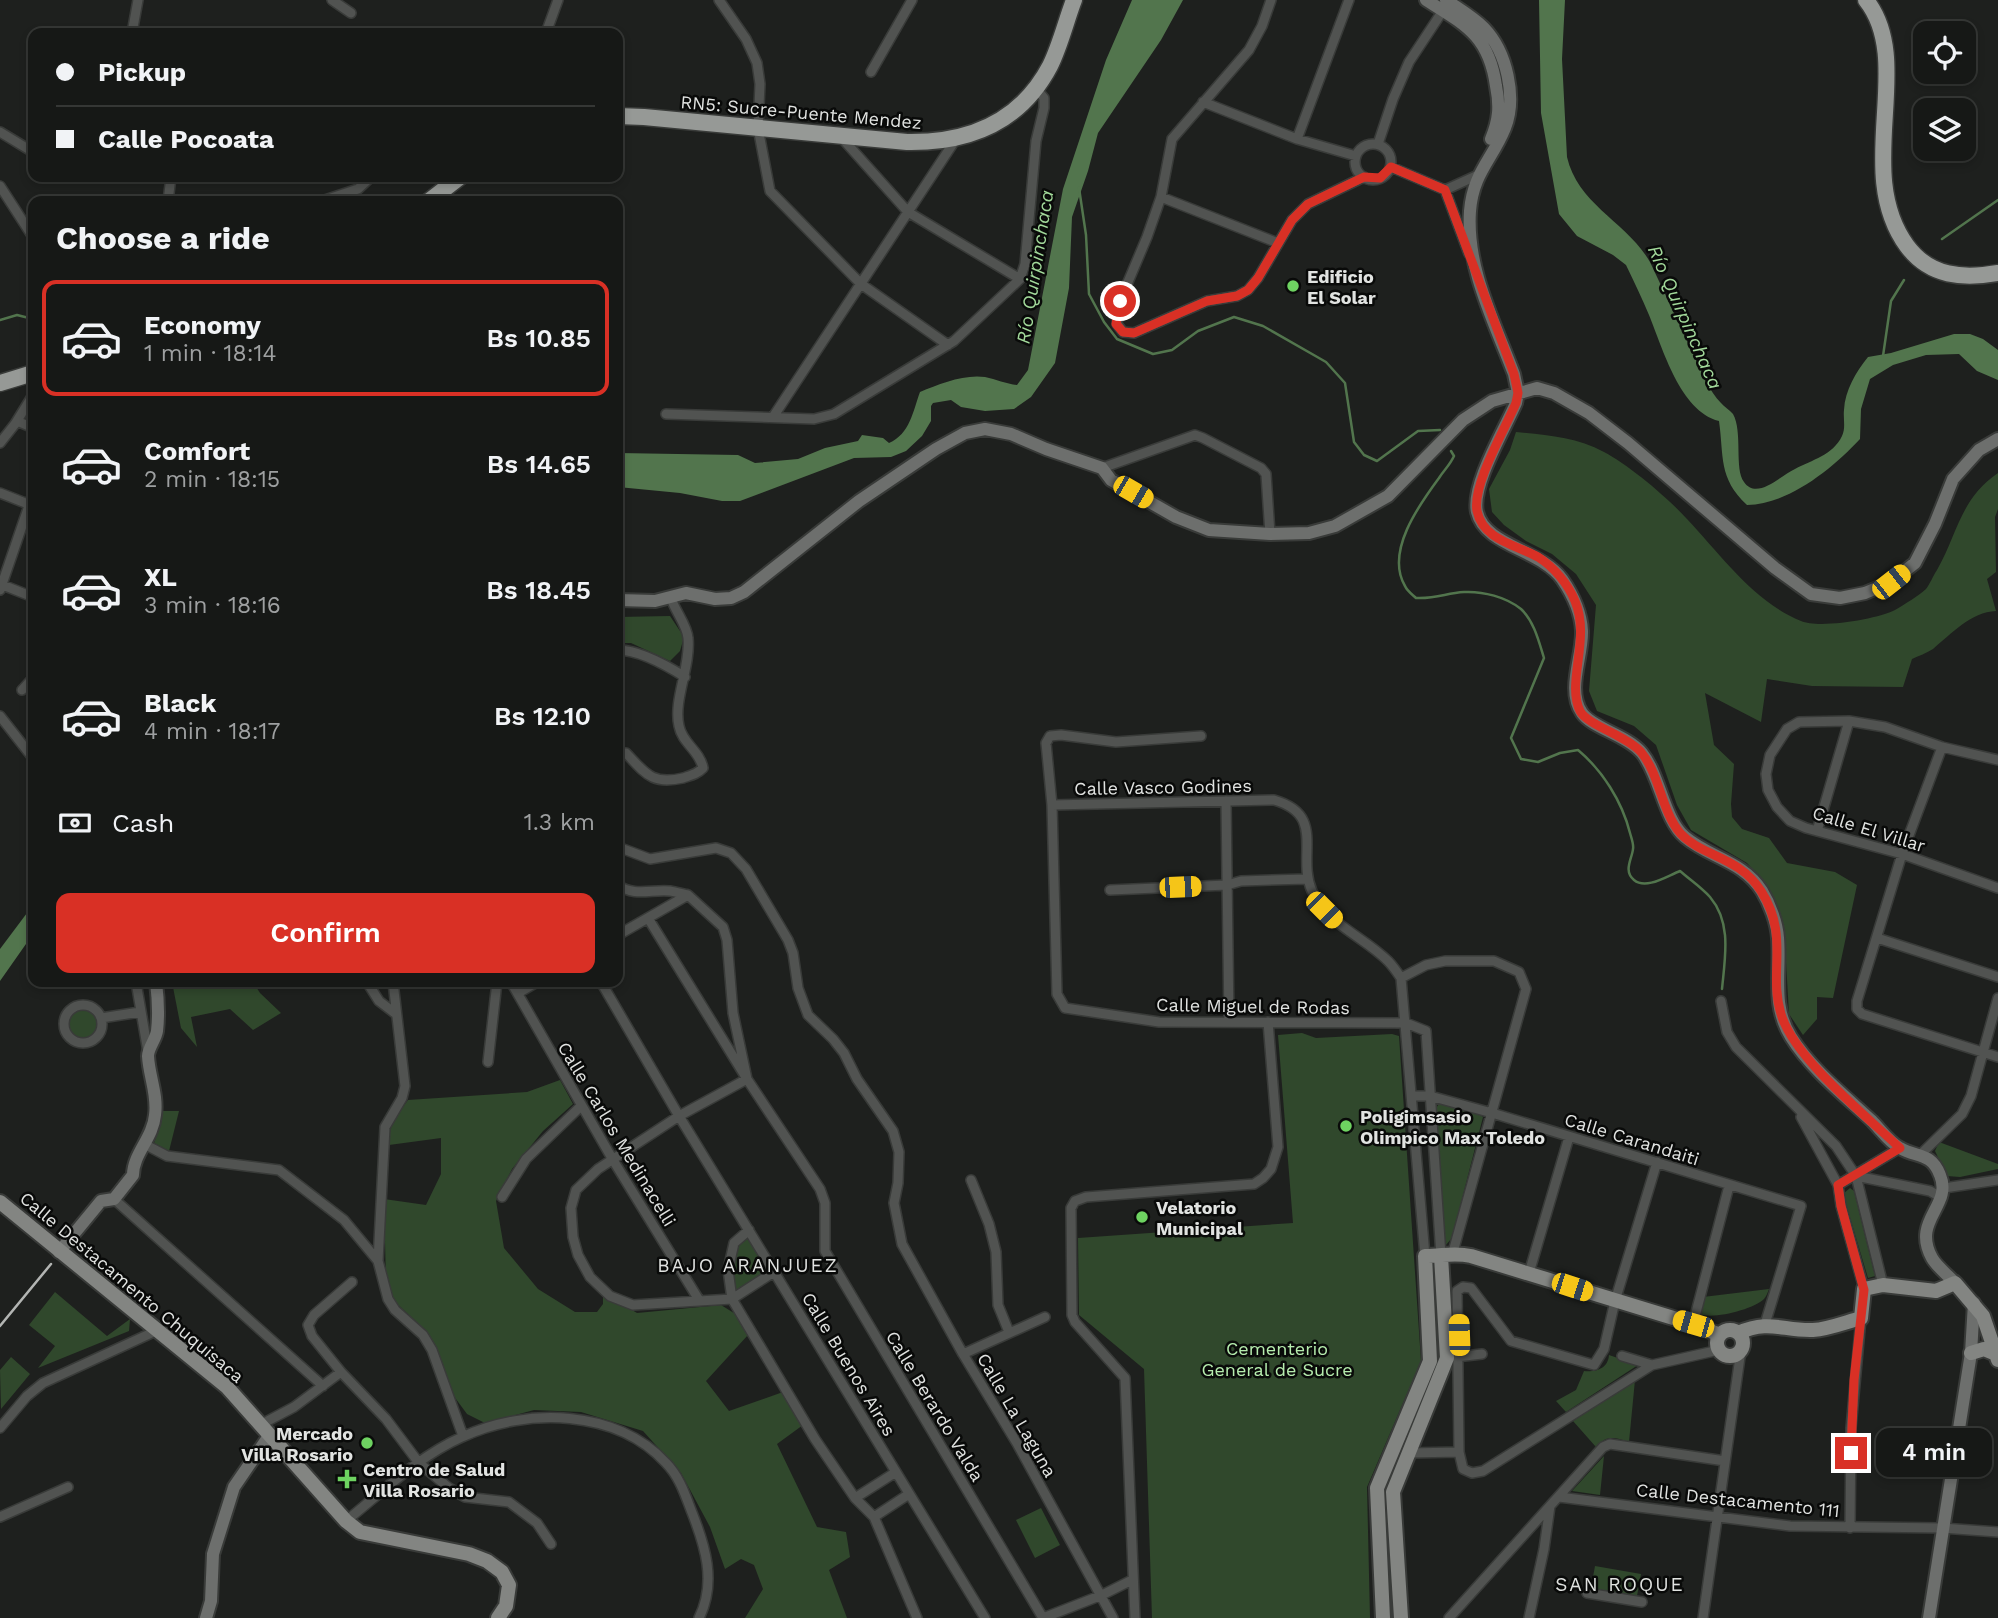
<!DOCTYPE html>
<html lang="en">
<head>
<meta charset="utf-8">
<style>
  body { margin:0; font-family:"Work Sans",sans-serif; background:#1f211f; color:#f1f3f6; height:100vh; display:flex; flex-direction:column; font-size:26px; white-space:nowrap }
  * { box-sizing:border-box; margin:0 }
  p { font-size:23px; color:#9ea0a1 }
  .icon { flex:none; width:38px; height:38px; fill:none; stroke:currentColor; stroke-width:2; stroke-linecap:round; stroke-linejoin:round }
  .map { position:relative; flex:1; overflow:hidden }
  .panel { position:absolute; left:28px; top:196px; width:595px; height:791px; display:flex; flex-direction:column; background:#161816; border-radius:14px; box-shadow:0 4px 10px #0003,0 0 0 2px #353735 }
  .panel>* { flex:none }
  .banner { position:absolute; left:28px; top:28px; width:595px; height:154px; border-radius:14px; box-shadow:0 4px 10px #0003,0 0 0 2px #353735; display:grid; align-content:center; height:154px; padding:0 28px; background:#161816 }
  .controls { position:absolute; left:1913px; top:21px; display:grid; gap:14px }
  .controls a { display:grid; place-items:center; width:63px; height:63px; border-radius:14px; background:#161816; box-shadow:0 4px 10px #0003,0 0 0 2px #353735; font-size:35px }
  .end { position:absolute; width:32px; height:32px; margin:-16px; border:9px solid #d93025; background:#fff; box-shadow:0 0 0 4px #fff }
  .from { border-radius:50% }
  .bubble { position:absolute; height:49px; border-radius:14px; background:#161816; box-shadow:0 4px 10px #0003,0 0 0 2px #353735; font-size:23px; font-weight:600; line-height:49px; text-align:center }
  .car { position:absolute; width:21px; height:42px; margin:-21px -10px; border-radius:9px; box-shadow:0 0 5px 2px #0007; background:linear-gradient(#f5c518 24%,#345 0 40%,#f5c518 0 76%,#345 0 86%,#f5c518 0) }
  .banner b { display:flex; align-items:center; gap:24px; height:66px; font-size:26px }
  .banner b+b { border-top:2px solid #353735 }
  .banner i { width:18px; height:18px; background:#f1f3f6 }
  ul { padding:0; list-style:none }
  li { display:flex; align-items:center; gap:21px; height:116px; margin:0 14px 10px; padding:0 14px; border:4px solid transparent; border-radius:14px }
  li div { flex:1 }
  li b { display:block; font-size:26px }
  li em { font-style:normal; font-weight:600 }
  li.current { border-color:#d93025 }
  li>.icon { width:63px; height:63px; stroke-width:1.5 }
  h2 { padding:0 28px; font-size:32px; line-height:84px }
  .pay { display:flex; align-items:center; gap:18px; height:77px; padding:0 28px; font-size:26px }
  .pay p { margin-inline-start:auto }
  .cta { display:flex; gap:14px; margin-top:auto; padding:14px 28px }
  .cta a { flex:1; height:80px; border-radius:14px; background:#d93025; color:#fff; font-size:28px; font-weight:600; line-height:80px; text-align:center }
  .map>svg:first-child { display:block }
</style>
</head>
<body>
<div class="map">
<svg width="1998" height="1618" viewBox="0 0 1998 1618">
  <rect width="100%" height="100%" fill="#1e201e"/>
  <!-- green -->
  <path fill="#30482c" d="M1516,432C1547,435 1576,437 1604,452C1629,465 1668,498 1687,519C1721,555 1754,602 1801,621C1819,629 1878,619 1895,610C1905,604 1918,596 1926,589C1930,584 1933,576 1937,570C1958,533 1960,499 1998,473V509L1995,517L1996,572L1987,579L1996,611C1971,612 1951,634 1933,649C1927,653 1918,656 1912,659L1903,687L1812,686L1767,679L1761,722L1705,693L1714,745L1734,764L1731,804L1732,817L1742,829L1769,838L1787,863L1835,872L1857,885L1833,998L1817,997V1019L1803,1035L1789,1014L1784,927L1769,888L1747,863L1691,830L1677,805L1656,745L1634,726L1597,711L1589,691L1596,605L1576,574L1552,554L1526,541L1504,525L1492,512L1489,489L1510,450Z
    M670,616L684,637L680,651L670,661L631,643H618V617Z
    M172,982H253L260,993L281,1013L253,1030L230,1009L191,1017L197,1047L181,1028Z
    M67 1024a16 16 0 1 1 32 0a16 16 0 1 1-32 0Z
    M1302,1033L1316,1038L1392,1034L1399,1036L1421,1361L1367,1487L1370,1618H1152L1144,1369L1079,1315L1078,1238L1293,1223L1278,1035Z
    M560,1080L573,1104L543,1131L512,1169L496,1201L504,1248L538,1289L575,1312H597L603,1304V1289L610,1297L637,1313L721,1305L737,1315L748,1335L706,1381L729,1411L783,1392L803,1425L777,1444L817,1527L846,1532L850,1557L829,1570L847,1618H745L763,1589L754,1565L741,1559L725,1569L710,1527L681,1473L643,1431L581,1412L534,1410L485,1423L467,1414L450,1391L433,1344L422,1327L395,1302L386,1282L384,1199L426,1205L441,1174V1138L389,1145L391,1123L408,1100L527,1092Z
    M1439,1104L1477,1113L1483,1117L1452,1238L1445,1246L1436,1108Z
    M162,1111H179L169,1151L154,1143L161,1123Z
    M1939,1142L1998,1164V1169L1960,1177L1947,1176L1935,1151Z
    M1850,1188L1854,1191L1875,1276L1868,1278L1843,1194Z
    M748,1237L768,1266L767,1271L735,1292C732,1271 728,1251 748,1237Z
    M1769,1289C1768,1292 1766,1297 1764,1299C1754,1309 1713,1320 1700,1314L1703,1297Z
    M55,1292L107,1336L130,1319L129,1331L38,1368L55,1346L29,1325Z
    M1609,1355L1638,1365L1566,1412L1556,1401L1576,1390L1584,1371C1596,1372 1608,1369 1609,1355Z
    M11,1357L30,1374L1,1409L0,1370Z
    M1434,1370L1436,1372L1388,1485L1394,1605L1388,1608L1381,1493L1431,1371Z
    M1635,1380L1629,1442C1613,1437 1607,1435 1596,1447L1573,1421Z
    M1604,1456L1600,1495L1572,1491Z
    M1041,1508L1060,1545L1035,1558L1016,1520Z
    M1595,1566L1641,1574L1637,1596L1591,1588Z"/>
  <!-- water -->
  <path fill="#52754d" d="M1132,0H1183L1161,40L1098,133L1088,171L1072,217L1069,288L1055,363L1031,397L1014,409L985,411L961,407L951,400L933,403L931,406V421L922,436L906,451L891,457L854,458L740,501H722L680,493L618,487V453L738,455L755,463L798,459L825,448L858,441L862,435L883,438L889,443C910,434 913,411 920,392C939,384 964,374 985,377C996,379 1006,384 1017,385L1028,370L1063,189L1106,60Z
    M1539,0H1565L1562,59L1567,157C1578,205 1627,222 1650,262L1706,381C1710,389 1715,397 1721,403C1724,407 1730,410 1733,414C1743,432 1734,469 1744,482C1757,501 1781,475 1795,469C1812,460 1833,455 1842,436C1846,428 1843,418 1844,410C1845,390 1856,372 1868,357L1891,353L1954,334H1970L1983,339L1998,350V380L1977,371L1959,354L1926,355L1893,365L1870,379L1861,409L1860,439C1832,469 1789,504 1747,505C1718,478 1724,456 1719,421C1680,411 1663,349 1649,315C1642,298 1634,282 1626,265L1613,255L1577,236L1559,214L1541,113Z
    M33,905V934L0,981V949Z"/>
  <g fill="none" stroke-linecap="round" stroke-linejoin="round">
    <!-- stream -->
    <path stroke="#52754d" stroke-width="2.5" d="M1079,188L1086,235L1089,294L1104,322L1117,339L1153,354L1172,350L1198,331L1234,317L1263,326L1326,362L1345,383L1354,442L1364,455L1377,461L1418,431L1440,430
      M1942,239L1998,200
      M0,320L17,315L33,319
      M1883,356L1891,301L1904,280
      M1451,451L1454,456C1450,465 1444,470 1439,478C1419,505 1385,552 1405,586C1407,591 1413,595 1416,598C1437,599 1446,593 1464,592C1483,591 1506,597 1521,609C1534,621 1539,642 1544,658L1511,738L1521,759L1538,762L1560,753L1578,750C1602,770 1622,801 1630,833C1631,837 1634,844 1633,849C1632,859 1623,871 1634,880C1646,890 1667,876 1680,871C1689,879 1701,887 1710,897C1732,923 1725,957 1722,989"/>
    <defs>
      <path id="street" d="M332,0L351,13
        M719,0L746,39L757,63L760,84L758,128L770,191L861,284L948,345
        M1271,0L1262,26L1249,50L1172,139L1161,197L1147,237L1120,301L1117,324L1123,332L1134,333L1207,301L1237,296L1248,290L1258,278L1292,220L1308,204L1364,177
        M132,33L138,0
        M546,33L558,0
        M871,72L912,0
        M1203,102L1297,139L1356,156
        M0,132L33,152
        M841,137L908,212L1020,279
        M1297,139L1349,0
        M1378,144L1393,99L1409,62L1446,6
        M1355 162a18 18 0 1 1 36 0a18 18 0 1 1-36 0Z
        M1391,167L1445,190L1478,175
        M0,186L33,237
        M1445,190L1469,254
        M1161,197L1278,243
        M168,201L171,177
        M322,201L358,189L371,177
        M666,414L814,419L834,414L954,341L1020,279L1025,264L1036,141L1044,108V98L1035,87
        M773,417L956,139
        M17,421L33,428
        M0,443L15,424L33,395
        M1102,468L1195,435L1203,438L1261,468L1266,474L1270,534
        M0,493L33,506
        M0,584L33,597
        M0,590L33,494
        M618,650C640,650 666,665 685,677
        M22,690L33,678
        M0,716L33,758
        M1201,736L1116,742L1061,735L1050,736L1046,743L1052,805L1057,994L1065,1008L1159,1022L1406,1023L1426,1031L1441,1256
        M1942,747L1902,854L1857,1001V1009L1862,1014L1998,1057
        M618,753H626C646,774 652,785 683,778C692,775 697,774 703,768C700,751 682,743 679,726C673,700 691,666 688,638C687,625 675,611 671,598
        M1998,760L1942,747L1885,727L1849,721L1799,722L1787,729L1770,755L1766,774L1768,790L1777,807L1790,821L1806,828L1902,854L1998,888
        M1226,801L1229,1022
        M1052,805L1274,800C1327,815 1296,855 1312,891C1328,925 1363,936 1388,961C1393,966 1397,972 1401,978L1425,1256
        M1817,831L1849,721
        M618,847L650,859L716,848L731,853L746,869L788,940L793,953L798,988L808,1015L833,1039L844,1053L857,1079L893,1131L899,1152L898,1183L894,1203L902,1244L963,1354L1018,1445L1113,1618
        M618,885C634,897 652,889 670,891C676,892 683,894 688,895
        M1110,890L1227,885L1241,881L1307,879
        M648,918L747,1079L820,1189L825,1203V1251L1043,1618
        M618,935L688,895L723,927L727,940L733,1013L747,1079L679,1116L598,1169L576,1190L571,1208L573,1237L578,1255L590,1277L610,1296L633,1305L732,1299L774,1272
        M1877,938L1998,977
        M1401,978L1426,965L1445,961H1494L1519,972L1526,989L1453,1252
        M136,982L148,1052
        M367,982L379,1001L396,1014
        M393,982L405,1086L402,1098L385,1127L378,1261L388,1299L395,1310L423,1335L432,1350L463,1436
        M511,982L613,1160L699,1300
        M601,982L679,1116L985,1618
        M518,993L537,982
        M1721,1001L1727,1032L1736,1047L1836,1146L1856,1176L1883,1285
        M64 1024a19 19 0 1 1 38 0a19 19 0 1 1-38 0Z
        M101,1018L140,1012
        M488,1062L497,982
        M1412,1096H1430L1492,1113L1801,1206L1765,1324
        M1801,1117L1838,1185L1841,1206L1864,1289
        M146,1145L167,1156L279,1170L344,1220L378,1261
        M1921,1154L1962,1114L1971,1096L1998,998
        M1657,1162L1615,1301L1604,1349L1594,1365L1511,1341L1471,1288L1463,1287L1457,1291L1459,1452L1463,1469L1472,1473L1483,1471L1652,1365L1719,1350
        M1856,1176L1930,1191L1942,1198
        M971,1180L989,1224L996,1252L998,1305L1009,1332
        M1838,1185L1900,1148
        M1944,1188L1998,1180
        M502,1197L526,1159L581,1106
        M114,1199L323,1386
        M749,1230L734,1243L728,1270L732,1299L815,1439L855,1498L874,1517L917,1618
        M1529,1273L1569,1137
        M352,1282L314,1315L308,1325L312,1336L341,1372L386,1419L419,1463L449,1488L465,1497L509,1502L537,1523L551,1544
        M1693,1324L1729,1186
        M963,1354L1045,1317
        M1622,1356L1652,1365
        M1456,1357L1482,1354
        M260,1425L294,1407L341,1372
        M0,1428L27,1396L43,1383L158,1330
        M1409,1453L1459,1452
        M1559,1497L1790,1526L1942,1528L1998,1532
        M855,1498L896,1472
        M0,1517L68,1487
        M874,1517L909,1494
        M346,1521C382,1492 419,1456 462,1437C526,1407 617,1409 666,1463C679,1476 685,1494 691,1510C705,1545 717,1582 699,1618
        M1850,1528L1851,1428L1861,1318
        M1587,1593L1642,1602
        M1043,1618L1102,1595L1132,1580
        M1135,1618L1125,1378L1075,1322L1072,1315L1071,1208L1075,1201L1086,1197L1254,1184L1263,1178L1271,1169L1278,1147L1268,1022
        M1449,1618L1603,1447L1610,1444L1725,1461
        M1529,1618L1544,1549L1550,1506
        M1703,1618L1741,1350"/>
      <path id="secondary" d="M1426,0C1466,25 1489,36 1496,86C1500,106 1499,120 1491,139
        M1446,0C1459,9 1473,17 1484,28C1507,52 1517,98 1505,128C1492,160 1473,173 1470,211C1466,268 1494,321 1514,374L1518,393L1516,403C1505,429 1471,485 1477,512C1485,546 1540,549 1562,579C1573,595 1581,611 1582,631C1583,656 1566,690 1582,713C1592,728 1627,735 1642,753C1660,775 1664,820 1685,837C1710,858 1743,861 1762,891C1770,904 1777,923 1778,938C1781,973 1771,1005 1791,1037C1811,1069 1844,1095 1872,1121C1880,1129 1890,1143 1900,1148C1917,1158 1931,1152 1940,1175C1953,1206 1911,1220 1932,1258C1937,1267 1948,1275 1955,1283
        M618,600L655,601L686,593L715,599L731,598L744,592L859,501L936,449L965,433L985,429L1011,434L1046,449L1102,468L1111,480L1176,517L1209,530L1270,534L1309,533L1335,526L1388,496L1463,420L1492,401L1537,388L1554,393L1589,413L1628,443L1775,568L1811,594L1840,598L1865,593L1891,582L1915,563L1935,524L1953,479L1979,450L1998,439
        M59,1252L101,1201L114,1199L133,1175C133,1154 153,1138 155,1115C158,1095 149,1076 148,1056C148,1048 156,1039 157,1031C159,1014 158,998 156,982
        M206,1618L211,1601L213,1554L234,1487L269,1436
        M1929,1618L1971,1353L1974,1303"/>
      <path id="primary" d="M0,1202L227,1387L346,1521L360,1532L469,1554L487,1561L502,1572L509,1585L506,1606L498,1618
        M1717 1343a13 13 0 1 1 26 0a13 13 0 1 1-26 0Z
        M1738,1333C1770,1319 1782,1331 1813,1330C1829,1329 1846,1322 1861,1318L1864,1289L1883,1285L1936,1291L1955,1283L1983,1316L1998,1360
        M1971,1353L1984,1349L1996,1354
        M1383,1618L1377,1488L1430,1361L1425,1256C1443,1256 1454,1252 1471,1256L1693,1324L1720,1335
        M1401,1618L1393,1492L1447,1358L1441,1256"/>
      <path id="highway" d="M1866,0C1916,63 1852,171 1907,246C1930,277 1963,279 1998,273
        M618,116L644,117L907,142C968,143 1020,123 1050,66C1060,46 1066,21 1074,0
        M429,201L460,177
        M0,383L33,373"/>
    </defs>
    <!-- street casing -->
    <use href="#street" stroke="#393b39" stroke-width="12"/>
    <!-- secondary casing -->
    <use href="#secondary" stroke="#393b39" stroke-width="16"/>
    <!-- primary casing -->
    <use href="#primary" stroke="#393b39" stroke-width="18"/>
    <!-- highway casing -->
    <use href="#highway" stroke="#393b39" stroke-width="19"/>
    <!-- street -->
    <use href="#street" stroke="#515351" stroke-width="9"/>
    <!-- secondary -->
    <use href="#secondary" stroke="#6d6f6d" stroke-width="12"/>
    <!-- primary -->
    <use href="#primary" stroke="#838582" stroke-width="14"/>
    <!-- highway -->
    <use href="#highway" stroke="#969996" stroke-width="16"/>
    <!-- rail -->
    <path stroke="#b3b5b3" stroke-width="2.5" d="M0,1326L51,1264"/>
  </g>
  <g fill="none" stroke-linecap="round" stroke-linejoin="round">
    <!-- route -->
    <path stroke="#d93025" stroke-width="9" d="M1120,301L1116,324L1123,332L1134,333L1207,301L1237,296L1248,290L1258,278L1292,220L1308,204L1364,177L1380,178L1391,167L1445,190L1514,374L1518,393L1516,403C1505,429 1472,485 1477,511C1483,540 1516,545 1538,557C1554,567 1568,584 1575,601C1591,639 1566,682 1580,711C1587,725 1627,736 1641,752C1660,775 1661,810 1680,833C1702,857 1739,856 1761,891C1790,936 1768,972 1781,1014C1794,1058 1865,1115 1900,1148L1838,1185L1841,1206L1864,1290L1854,1380L1851,1453"/>
  </g>
  <!-- markers -->
  <g fill="#6ed361" stroke="#090a09" stroke-width="2.5">
    <circle cx="1293" cy="286" r="7"/>
    <circle cx="1346" cy="1126" r="7"/>
    <circle cx="1142" cy="1217" r="7"/>
    <circle cx="367" cy="1443" r="7"/>
    <path d="M343.5 1468.5h7v7h7v7h-7v7h-7v-7h-7v-7h7z"/>
  </g>
  <g text-anchor="middle" dominant-baseline="central" stroke-width="5" stroke-linejoin="round" paint-order="stroke">
    <!-- street labels -->
    <g font-size="18" fill="#e1e3e1" stroke="#090a09">
      <text transform="translate(801 112) rotate(5)">RN5: Sucre-Puente Mendez</text>
      <text transform="translate(1163 787) rotate(-1)">Calle Vasco Godines</text>
      <text transform="translate(1869 829) rotate(17)">Calle El Villar</text>
      <text transform="translate(1253 1006) rotate(1)">Calle Miguel de Rodas</text>
      <text transform="translate(617 1134) rotate(59)">Calle Carlos Medinacelli</text>
      <text transform="translate(1632 1139) rotate(17)">Calle Carandaiti</text>
      <text transform="translate(132 1287) rotate(40)">Calle Destacamento Chuquisaca</text>
      <text transform="translate(849 1364) rotate(59)">Calle Buenos Aires</text>
      <text transform="translate(935 1406) rotate(59)">Calle Berardo Valda</text>
      <text transform="translate(1017 1415) rotate(60)">Calle La Laguna</text>
      <text transform="translate(1738 1500) rotate(6)">Calle Destacamento 111</text>
    </g>
    <!-- poi labels -->
    <g font-size="18" font-weight="bold" fill="#e1e3e1" stroke="#090a09" text-anchor="start">
      <text x="1307" y="276">Edificio<tspan x="1307" dy="21">El Solar</tspan></text>
      <text x="1360" y="1116">Poligimsasio<tspan x="1360" dy="21">Olimpico Max Toledo</tspan></text>
      <text x="1156" y="1207">Velatorio<tspan x="1156" dy="21">Municipal</tspan></text>
      <text x="353" y="1433" text-anchor="end">Mercado<tspan x="353" dy="21">Villa Rosario</tspan></text>
      <text x="363" y="1469">Centro de Salud<tspan x="363" dy="21">Villa Rosario</tspan></text>
    </g>
    <!-- park labels -->
    <g font-size="18" fill="#b6edae" stroke="#090a09">
      <text x="1277" y="1348">Cementerio<tspan x="1277" dy="21">General de Sucre</tspan></text>
    </g>
    <!-- water labels -->
    <g font-size="19" font-style="italic" fill="#a2d99a" stroke="#090a09">
      <text transform="translate(1035 267) rotate(-81)">Río Quirpinchaca</text>
      <text transform="translate(1685 317) rotate(66)">Río Quirpinchaca</text>
    </g>
    <!-- neighbourhood labels -->
    <g font-size="19" letter-spacing="2" fill="#e1e3e1" stroke="#090a09">
      <text x="748" y="1265">BAJO ARANJUEZ</text>
      <text x="1620" y="1584">SAN ROQUE</text>
    </g>
  </g>
</svg>
<div class="controls">
<a><svg class="icon" aria-label="locate" viewBox="0 0 24 24"><circle cx="12" cy="12" r="6"/><path d="M12 2v4M12 18v4M2 12h4M18 12h4"/></svg></a>
<a><svg class="icon" aria-label="layers" viewBox="0 0 24 24"><path d="M12 4l9 5-9 5-9-5zM3 14l9 5 9-5"/></svg></a>
</div>
<i class="end from" style="left:1120px;top:301px"></i>
<i class="end" style="left:1851px;top:1453px"></i>
<div class="bubble" style="left:1876px;top:1428px;width:116px">4 min</div>
<i class="car" style="left:1133px;top:492px;rotate:120deg"></i>
<i class="car" style="left:1891px;top:582px;rotate:52deg"></i>
<i class="car" style="left:1180px;top:887px;rotate:88deg"></i>
<i class="car" style="left:1324px;top:910px;rotate:135deg"></i>
<i class="car" style="left:1572px;top:1287px;rotate:108deg"></i>
<i class="car" style="left:1693px;top:1324px;rotate:286deg"></i>
<i class="car" style="left:1459px;top:1335px;rotate:358deg"></i>
<div class="banner">
<b><i class="from"></i>Pickup</b>
<b><i></i>Calle Pocoata</b>
</div>
<section class="panel">
<h2>Choose a ride</h2>
<ul>
<li class="current"><svg class="icon" aria-label="car" viewBox="0 0 24 24"><path d="M5 17H2v-5l4-1 3-4h7l3 4 3 1v5h-3M9 17h6M6 11h13"/><circle cx="7" cy="17" r="2"/><circle cx="17" cy="17" r="2"/></svg><div><b>Economy</b><p>1 min · 18:14</p></div><em>Bs 10.85</em></li>
<li><svg class="icon" aria-label="car" viewBox="0 0 24 24"><path d="M5 17H2v-5l4-1 3-4h7l3 4 3 1v5h-3M9 17h6M6 11h13"/><circle cx="7" cy="17" r="2"/><circle cx="17" cy="17" r="2"/></svg><div><b>Comfort</b><p>2 min · 18:15</p></div><em>Bs 14.65</em></li>
<li><svg class="icon" aria-label="car" viewBox="0 0 24 24"><path d="M5 17H2v-5l4-1 3-4h7l3 4 3 1v5h-3M9 17h6M6 11h13"/><circle cx="7" cy="17" r="2"/><circle cx="17" cy="17" r="2"/></svg><div><b>XL</b><p>3 min · 18:16</p></div><em>Bs 18.45</em></li>
<li><svg class="icon" aria-label="car" viewBox="0 0 24 24"><path d="M5 17H2v-5l4-1 3-4h7l3 4 3 1v5h-3M9 17h6M6 11h13"/><circle cx="7" cy="17" r="2"/><circle cx="17" cy="17" r="2"/></svg><div><b>Black</b><p>4 min · 18:17</p></div><em>Bs 12.10</em></li>
</ul>
<div class="pay"><svg class="icon" aria-label="cash" viewBox="0 0 24 24"><path d="M3 7h18v10H3z"/><circle cx="12" cy="12" r="2"/></svg>Cash<p>1.3 km</p></div>
<div class="cta"><a>Confirm</a></div>
</section>
</div>
</body>
</html>
